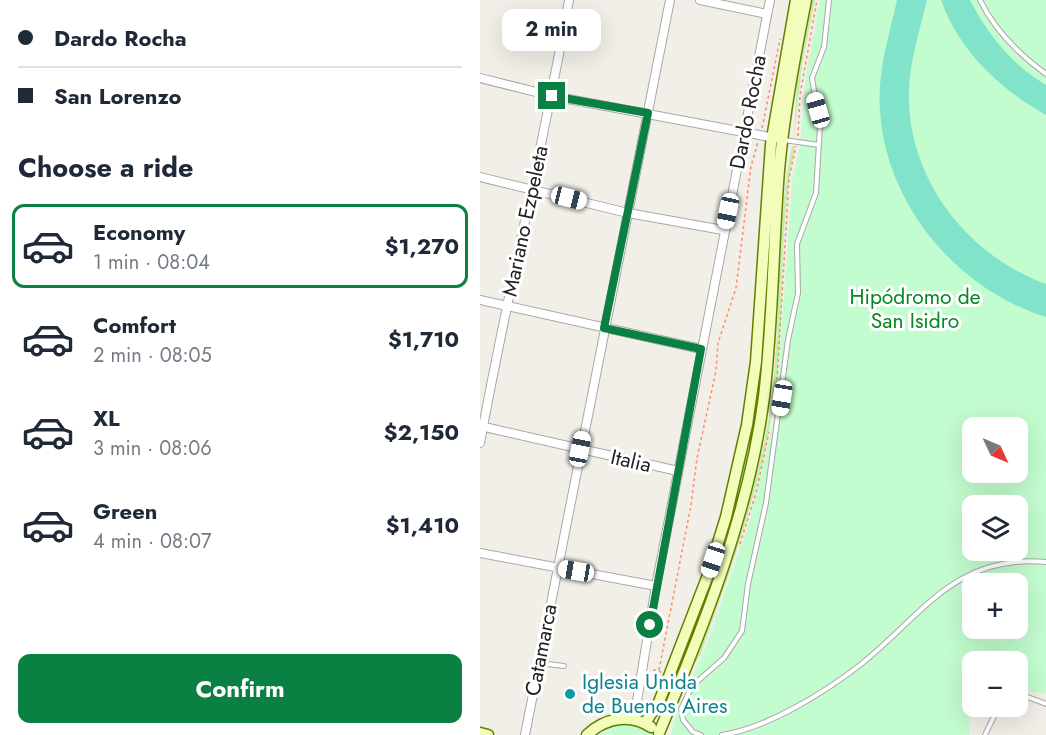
<!DOCTYPE html>
<html lang="en">
<head>
<meta charset="utf-8">
<style>
  body { margin:0; font-family:Jost,sans-serif; background:#f2f2f3; color:#1f2937; height:100vh; display:flex; flex-direction:column; font-size:22px; white-space:nowrap }
  * { box-sizing:border-box; margin:0 }
  p { font-size:20px; color:#747a83 }
  .icon { flex:none; width:33px; height:33px; fill:none; stroke:currentColor; stroke-width:2; stroke-linecap:round; stroke-linejoin:round }
  .map { position:relative; flex:1; overflow:hidden }
  .drawer { display:flex; flex-direction:column; background:#fff; width:480px }
  .drawer>* { flex:none }
  .top-card { display:grid; align-content:center; height:132px; padding:0 18px; background:#fff }
  .needle { width:39px; rotate:134deg }
  .tools { position:absolute; left:482px; top:417px; display:grid; gap:12px }
  .tools a { display:grid; place-items:center; width:66px; height:66px; border-radius:12px; background:#fff; box-shadow:0 6px 24px #0002; font-size:30px }
  .end { position:absolute; width:27px; height:27px; margin:-14px; border:8px solid #0b8043; background:#fff; box-shadow:0 0 0 3px #fff }
  .from { border-radius:50% }
  .bubble { position:absolute; height:42px; border-radius:12px; background:#fff; box-shadow:0 6px 24px #0002; font-size:20px; font-weight:700; line-height:42px; text-align:center }
  .car { position:absolute; width:18px; height:36px; margin:-18px -9px; border-radius:8px; box-shadow:0 0 4px 2px #0007; background:linear-gradient(#fff 24%,#345 0 40%,#fff 0 76%,#345 0 86%,#fff 0) }
  .top-card b { display:flex; align-items:center; gap:21px; height:57px; font-size:22px }
  .top-card b+b { border-top:2px solid #e0e1e3 }
  .top-card i { width:15px; height:15px; background:#1f2937 }
  ul { padding:0; list-style:none }
  li { display:flex; align-items:center; gap:18px; height:84px; margin:0 12px 9px; padding:0 6px; border:3px solid transparent; border-radius:12px }
  li div { flex:1 }
  li b { display:block; font-size:22px }
  li em { font-style:normal; font-weight:700 }
  li.active { border-color:#0b8043 }
  li>.icon { width:54px; height:54px; stroke-width:1.5 }
  h2 { padding:0 18px; font-size:27px; line-height:72px }
  .button { display:flex; gap:12px; margin-top:auto; padding:12px 18px }
  .button a { flex:1; height:69px; border-radius:12px; background:#0b8043; color:#fff; font-size:24px; font-weight:700; line-height:69px; text-align:center }
  main { display:flex; flex:1; min-height:0 }
  .map>svg:first-child { display:block }
</style>
</head>
<body>
<main>
<section class="drawer">
<div class="top-card">
<b><i class="from"></i>Dardo Rocha</b>
<b><i></i>San Lorenzo</b>
</div>
<h2>Choose a ride</h2>
<ul>
<li class="active"><svg class="icon" aria-label="car" viewBox="0 0 24 24"><path d="M5 17H2v-5l4-1 3-4h7l3 4 3 1v5h-3M9 17h6M6 11h13"/><circle cx="7" cy="17" r="2"/><circle cx="17" cy="17" r="2"/></svg><div><b>Economy</b><p>1 min · 08:04</p></div><em>$1,270</em></li>
<li><svg class="icon" aria-label="car" viewBox="0 0 24 24"><path d="M5 17H2v-5l4-1 3-4h7l3 4 3 1v5h-3M9 17h6M6 11h13"/><circle cx="7" cy="17" r="2"/><circle cx="17" cy="17" r="2"/></svg><div><b>Comfort</b><p>2 min · 08:05</p></div><em>$1,710</em></li>
<li><svg class="icon" aria-label="car" viewBox="0 0 24 24"><path d="M5 17H2v-5l4-1 3-4h7l3 4 3 1v5h-3M9 17h6M6 11h13"/><circle cx="7" cy="17" r="2"/><circle cx="17" cy="17" r="2"/></svg><div><b>XL</b><p>3 min · 08:06</p></div><em>$2,150</em></li>
<li><svg class="icon" aria-label="car" viewBox="0 0 24 24"><path d="M5 17H2v-5l4-1 3-4h7l3 4 3 1v5h-3M9 17h6M6 11h13"/><circle cx="7" cy="17" r="2"/><circle cx="17" cy="17" r="2"/></svg><div><b>Green</b><p>4 min · 08:07</p></div><em>$1,410</em></li>
</ul>
<div class="button"><a>Confirm</a></div>
</section>
<div class="map">
<svg width="566" height="735" viewBox="0 0 566 735">
  <rect width="100%" height="100%" fill="#f1efe7"/>
  <!-- grass -->
  <path fill="#c3eeab" d="M333,0H335L322,65L314,138L317,81Z
    M312,146H315C296,233 307,323 293,409C279,494 249,573 221,654L214,665C240,578 277,499 290,408C303,321 294,232 312,146Z
    M293,155C290,243 291,332 277,418C261,516 224,608 188,700L184,699L259,481Z"/>
  <!-- park -->
  <path fill="#c3fccf" fill-rule="evenodd" d="M340,0H566V693L537,691V662H492L489,735H191L197,710L225,649L269,523L296,411L312,180L320,147L326,74ZM492,428H537V472H492ZM492,506H537V550H492ZM492,584H537V628H492Z
    M147,723L168,730L174,735H120L133,725Z"/>
  <!-- pitch -->
  <path fill="#81e4ca" d="M417,0H447C440,29 430,60 429,90C426,177 486,255 566,284V317C469,287 393,189 400,85C402,57 411,28 417,0Z
    M461,0H490C508,35 532,65 566,85V115C520,89 479,51 461,0Z"/>
  <g fill="none" stroke-linecap="round" stroke-linejoin="round">
    <defs>
      <path id="lane" d="M500,0C514,29 540,55 566,74
        M304,140L339,145
        M59,663L84,666
        M537,693L566,704
        M221,735L213,732L203,720L201,709L212,686L244,658L262,631L268,584L286,503L308,340L318,293L317,244L336,193L340,126L332,78L344,47L349,0
        M242,735C287,728 344,693 380,665C442,616 474,554 566,562
        M505,735L519,706"/>
      <path id="street" d="M220,0L287,14
        M0,78L72,96L295,138
        M0,177L148,213L243,230
        M0,300L221,349
        M0,426L198,471
        M0,443C27,295 63,148 89,0
        M0,553L176,586
        M154,719L176,586L290,0
        M45,735L190,0"/>
      <path id="secondary" d="M165,723L179,702L228,575L246,517L267,425L276,362L291,144L316,0
        M0,733L8,735
        M179,733C224,626 269,513 284,397C293,321 293,246 299,170C304,113 315,56 326,0
        M107,735C125,718 149,713 171,727"/>
    </defs>
    <!-- lane casing -->
    <use href="#lane" stroke="#a8a8a8" stroke-width="6"/>
    <!-- street casing -->
    <use href="#street" stroke="#a8a8a8" stroke-width="10"/>
    <!-- secondary casing -->
    <use href="#secondary" stroke="#627f00" stroke-width="13"/>
    <!-- path -->
    <path stroke="#ff8c6a" stroke-width="1.5" stroke-dasharray="3 3" stroke-linecap="butt" d="M282,128L300,39
      M318,136L320,95L337,0
      M297,380L309,178L316,146
      M260,544L276,493L289,432
      M166 679a9 9 0 1 1 18 0a9 9 0 1 1-18 0Z
      M179,670L211,505L217,458L236,371L238,343L256,288L271,166L278,142"/>
    <!-- lane -->
    <use href="#lane" stroke="#fff" stroke-width="4"/>
    <!-- street -->
    <use href="#street" stroke="#fff" stroke-width="8"/>
    <!-- secondary -->
    <use href="#secondary" stroke="#f1fdb9" stroke-width="10"/>
  </g>
  <g fill="none" stroke-linecap="round" stroke-linejoin="round">
    <!-- route -->
    <path stroke="#0b8043" stroke-width="8" d="M72,96L168,113L124,328L221,349L170,625"/>
  </g>
  <!-- markers -->
  <circle fill="#0f9aa8" stroke="#fff" stroke-width="2" cx="90" cy="694" r="6"/>
  <g text-anchor="middle" dominant-baseline="central" stroke-width="6" stroke-linejoin="round" paint-order="stroke">
    <!-- street labels -->
    <g font-size="21" fill="#212121" stroke="#fff">
      <text transform="translate(268 112) rotate(-79)">Dardo Rocha</text>
      <text transform="translate(45 221) rotate(-78)">Mariano Ezpeleta</text>
      <text transform="translate(151 461) rotate(13)">Italia</text>
      <text transform="translate(61 650) rotate(-79)">Catamarca</text>
    </g>
    <!-- park labels -->
    <g font-size="21" fill="#068721" stroke="#fff">
      <text x="435" y="297">Hipódromo de<tspan x="435" dy="24">San Isidro</tspan></text>
    </g>
    <!-- culture labels -->
    <g font-size="21" fill="#0d838f" stroke="#fff" text-anchor="start">
      <text x="102" y="682">Iglesia Unida<tspan x="102" dy="24">de Buenos Aires</tspan></text>
    </g>
  </g>
</svg>
<div class="tools">
<a><svg class="needle" viewBox="-14 -14 28 28"><path d="M0-13l5 13h-10z" fill="#e53935"/><path d="M0 13l5-13h-10z" fill="#747a83"/></svg></a>
<a><svg class="icon" aria-label="layers" viewBox="0 0 24 24"><path d="M12 4l9 5-9 5-9-5zM3 14l9 5 9-5"/></svg></a>
<a>+</a>
<a>−</a>
</div>
<i class="end from" style="left:170px;top:625px"></i>
<i class="end" style="left:72px;top:96px"></i>
<div class="bubble" style="left:22px;top:9px;width:99px">2 min</div>
<i class="car" style="left:338px;top:110px;rotate:344deg"></i>
<i class="car" style="left:89px;top:198px;rotate:104deg"></i>
<i class="car" style="left:248px;top:211px;rotate:192deg"></i>
<i class="car" style="left:302px;top:398px;rotate:189deg"></i>
<i class="car" style="left:100px;top:449px;rotate:11deg"></i>
<i class="car" style="left:233px;top:560px;rotate:198deg"></i>
<i class="car" style="left:96px;top:571px;rotate:280deg"></i>
</div>
</main>
</body>
</html>
